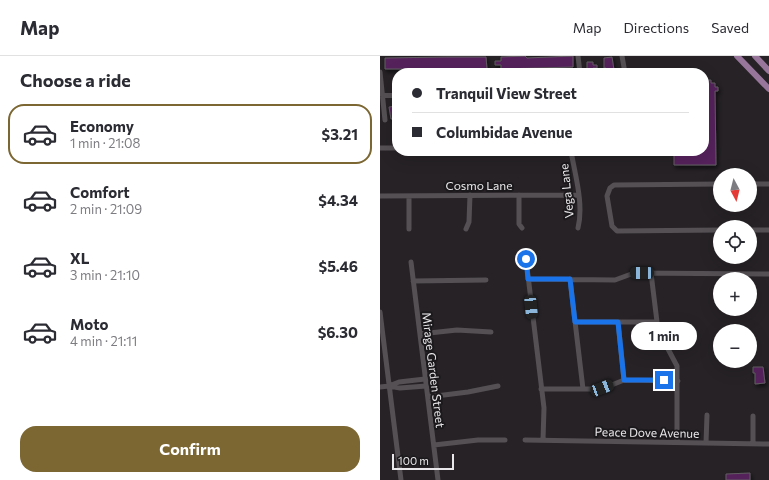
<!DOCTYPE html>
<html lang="en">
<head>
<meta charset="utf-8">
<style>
  body { margin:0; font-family:Commissioner,sans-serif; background:#f7f7f7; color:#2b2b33; height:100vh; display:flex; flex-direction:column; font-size:15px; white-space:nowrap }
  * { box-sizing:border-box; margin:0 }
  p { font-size:13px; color:#7c7c81 }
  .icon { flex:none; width:22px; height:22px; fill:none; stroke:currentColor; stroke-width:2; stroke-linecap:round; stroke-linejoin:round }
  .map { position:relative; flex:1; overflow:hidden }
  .details { display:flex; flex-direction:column; background:#fff; width:380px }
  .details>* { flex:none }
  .banner { position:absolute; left:12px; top:12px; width:317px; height:88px; border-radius:16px; box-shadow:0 4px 16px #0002; display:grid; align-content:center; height:88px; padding:0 20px; background:#fff }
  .needle { width:26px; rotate:173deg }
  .tools { position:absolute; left:333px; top:112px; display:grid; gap:8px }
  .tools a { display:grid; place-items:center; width:44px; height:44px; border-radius:50%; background:#fff; box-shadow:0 4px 16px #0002; font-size:20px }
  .scale { position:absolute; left:12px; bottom:10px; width:62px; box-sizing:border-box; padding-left:4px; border:2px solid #e9e7e9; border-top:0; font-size:11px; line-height:14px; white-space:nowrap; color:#e9e7e9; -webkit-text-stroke:3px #1c191c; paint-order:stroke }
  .end { position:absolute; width:18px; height:18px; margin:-9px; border:5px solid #1a73e8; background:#fff; box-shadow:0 0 0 2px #fff }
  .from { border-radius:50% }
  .bubble { position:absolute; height:28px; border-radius:14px; background:#fff; box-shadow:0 4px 16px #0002; font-size:13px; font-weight:700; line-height:28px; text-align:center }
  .car { position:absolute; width:12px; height:24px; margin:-12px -6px; border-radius:5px; box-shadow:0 0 3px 1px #0007; background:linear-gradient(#222 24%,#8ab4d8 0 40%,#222 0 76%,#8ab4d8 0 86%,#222 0) }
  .banner b { display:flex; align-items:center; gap:14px; height:38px; font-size:15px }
  .banner b+b { border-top:1px solid #e1e1e2 }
  .banner i { width:10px; height:10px; background:#2b2b33 }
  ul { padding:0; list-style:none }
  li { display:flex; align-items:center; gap:12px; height:60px; margin:0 8px 6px; padding:0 12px; border:2px solid transparent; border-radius:16px }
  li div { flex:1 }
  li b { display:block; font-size:15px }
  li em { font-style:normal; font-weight:700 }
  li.active { border-color:#7c6733 }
  li>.icon { width:36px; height:36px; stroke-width:1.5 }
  h2 { padding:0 20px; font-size:18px; line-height:48px }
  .action { display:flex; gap:8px; margin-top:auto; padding:8px 20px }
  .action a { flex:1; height:46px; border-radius:16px; background:#7c6733; color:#fff; font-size:16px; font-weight:700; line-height:46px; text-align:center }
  header { display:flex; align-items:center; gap:24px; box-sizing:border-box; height:56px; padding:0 20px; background:#fff; border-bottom:1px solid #e1e1e2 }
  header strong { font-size:19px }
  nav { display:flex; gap:22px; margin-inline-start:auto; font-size:14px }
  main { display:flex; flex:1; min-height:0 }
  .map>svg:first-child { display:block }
</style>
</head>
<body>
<header>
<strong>Map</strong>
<nav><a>Map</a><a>Directions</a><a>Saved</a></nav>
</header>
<main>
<section class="details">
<h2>Choose a ride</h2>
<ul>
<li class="active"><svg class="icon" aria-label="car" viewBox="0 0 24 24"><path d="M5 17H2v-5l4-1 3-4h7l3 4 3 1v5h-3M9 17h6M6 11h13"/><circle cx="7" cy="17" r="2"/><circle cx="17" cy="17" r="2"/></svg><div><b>Economy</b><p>1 min · 21:08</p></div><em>$3.21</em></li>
<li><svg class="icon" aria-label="car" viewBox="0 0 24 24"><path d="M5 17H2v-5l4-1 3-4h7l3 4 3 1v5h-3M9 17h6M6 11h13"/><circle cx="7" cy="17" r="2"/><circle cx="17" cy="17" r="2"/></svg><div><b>Comfort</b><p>2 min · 21:09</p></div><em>$4.34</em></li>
<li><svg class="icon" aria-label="car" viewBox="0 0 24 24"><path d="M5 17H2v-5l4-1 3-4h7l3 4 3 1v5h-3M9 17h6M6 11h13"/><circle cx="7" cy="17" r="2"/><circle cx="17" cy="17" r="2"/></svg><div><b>XL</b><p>3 min · 21:10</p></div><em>$5.46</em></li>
<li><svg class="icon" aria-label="car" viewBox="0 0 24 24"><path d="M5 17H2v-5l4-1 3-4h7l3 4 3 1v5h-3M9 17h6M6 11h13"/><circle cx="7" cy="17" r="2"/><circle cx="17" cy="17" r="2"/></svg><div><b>Moto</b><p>4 min · 21:11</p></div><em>$6.30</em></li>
</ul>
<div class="action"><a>Confirm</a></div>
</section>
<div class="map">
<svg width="389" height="424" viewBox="0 0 389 424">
  <defs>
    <filter id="shadow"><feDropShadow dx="1.5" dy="2.5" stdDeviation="2" flood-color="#0009"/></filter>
  </defs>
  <rect width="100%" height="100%" fill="#262226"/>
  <!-- building -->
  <path fill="#57225c" stroke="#615c61" filter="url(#shadow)" d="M145,0L147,2L193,0V11L121,13V9H115V5H121V1Z
    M66,1H106L107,13L64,15V13H5V2Z
    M232,1L234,14L227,15L226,12H224V2Z
    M207,6H213V9H217V12H213V15H207Z
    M328,24H331V27H335V31H338V35H335L336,109H294V98H307V95H324V63H328V49H324V27H328Z
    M17,50V62L11,63L9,51Z
    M373,311H383L385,327L375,328V317H373Z
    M370,417V424H346V418Z"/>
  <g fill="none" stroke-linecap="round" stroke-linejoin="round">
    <!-- minor -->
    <path stroke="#545054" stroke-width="5" d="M198,0L200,17
      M242,0L245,17
      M0,16L5,64
      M0,38L17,40
      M0,92H17
      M191,95C195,119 204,148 198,172
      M340,128L234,129L230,132L227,140L232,170L237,175L340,174
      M370,128H389
      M139,139V168L142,172
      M0,140L198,139
      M29,173V140
      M86,173L89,166L90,139
      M370,174H389
      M146,203L164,352L163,384
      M31,206L58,424
      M271,217L278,274L297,310V386
      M148,223L235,224L254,217L389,218
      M190,223L203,333
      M33,225L106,224
      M0,256L21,424
      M195,266H277
      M238,266L244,324
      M40,278L77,274L111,276
      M9,330L20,332L46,330
      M0,331L9,330L19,326L45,323
      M161,333H222L244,324L298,325
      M48,341L88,336L118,330
      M145,384L389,388
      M326,387L327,359
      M373,387V360
      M54,389L98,384H125"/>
    <!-- major -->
    <path stroke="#98769b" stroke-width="6" d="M357,0L389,33
      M375,0L389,15"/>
  </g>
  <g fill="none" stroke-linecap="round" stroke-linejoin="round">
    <!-- route -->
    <path stroke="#1a73e8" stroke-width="5" d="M146,203L148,223H190L195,266H238L244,324H284"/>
  </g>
  <g text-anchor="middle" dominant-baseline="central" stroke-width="4" stroke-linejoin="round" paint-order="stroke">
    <!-- street labels -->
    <g font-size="12" fill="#e9e7e9" stroke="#1c191c">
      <text x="99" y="129">Cosmo Lane</text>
      <text transform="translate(186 135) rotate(-96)">Vega Lane</text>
      <text transform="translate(54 314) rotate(83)">Mirage Garden Street</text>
      <text transform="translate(267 376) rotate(1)">Peace Dove Avenue</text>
    </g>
  </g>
</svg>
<div class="tools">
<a><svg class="needle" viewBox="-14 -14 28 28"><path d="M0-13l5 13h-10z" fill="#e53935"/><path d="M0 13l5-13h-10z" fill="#7c7c81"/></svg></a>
<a><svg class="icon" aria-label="locate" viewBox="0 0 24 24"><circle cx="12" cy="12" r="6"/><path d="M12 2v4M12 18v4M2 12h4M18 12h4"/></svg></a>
<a>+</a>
<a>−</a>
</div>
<div class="scale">100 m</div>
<i class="end from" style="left:146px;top:203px"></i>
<i class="end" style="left:284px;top:324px"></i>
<div class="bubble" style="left:251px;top:266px;width:66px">1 min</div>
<i class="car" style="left:262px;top:217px;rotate:270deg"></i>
<i class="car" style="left:151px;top:251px;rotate:174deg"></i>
<i class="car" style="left:222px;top:332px;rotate:69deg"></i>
<div class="banner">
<b><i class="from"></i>Tranquil View Street</b>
<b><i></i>Columbidae Avenue</b>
</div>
</div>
</main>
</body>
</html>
